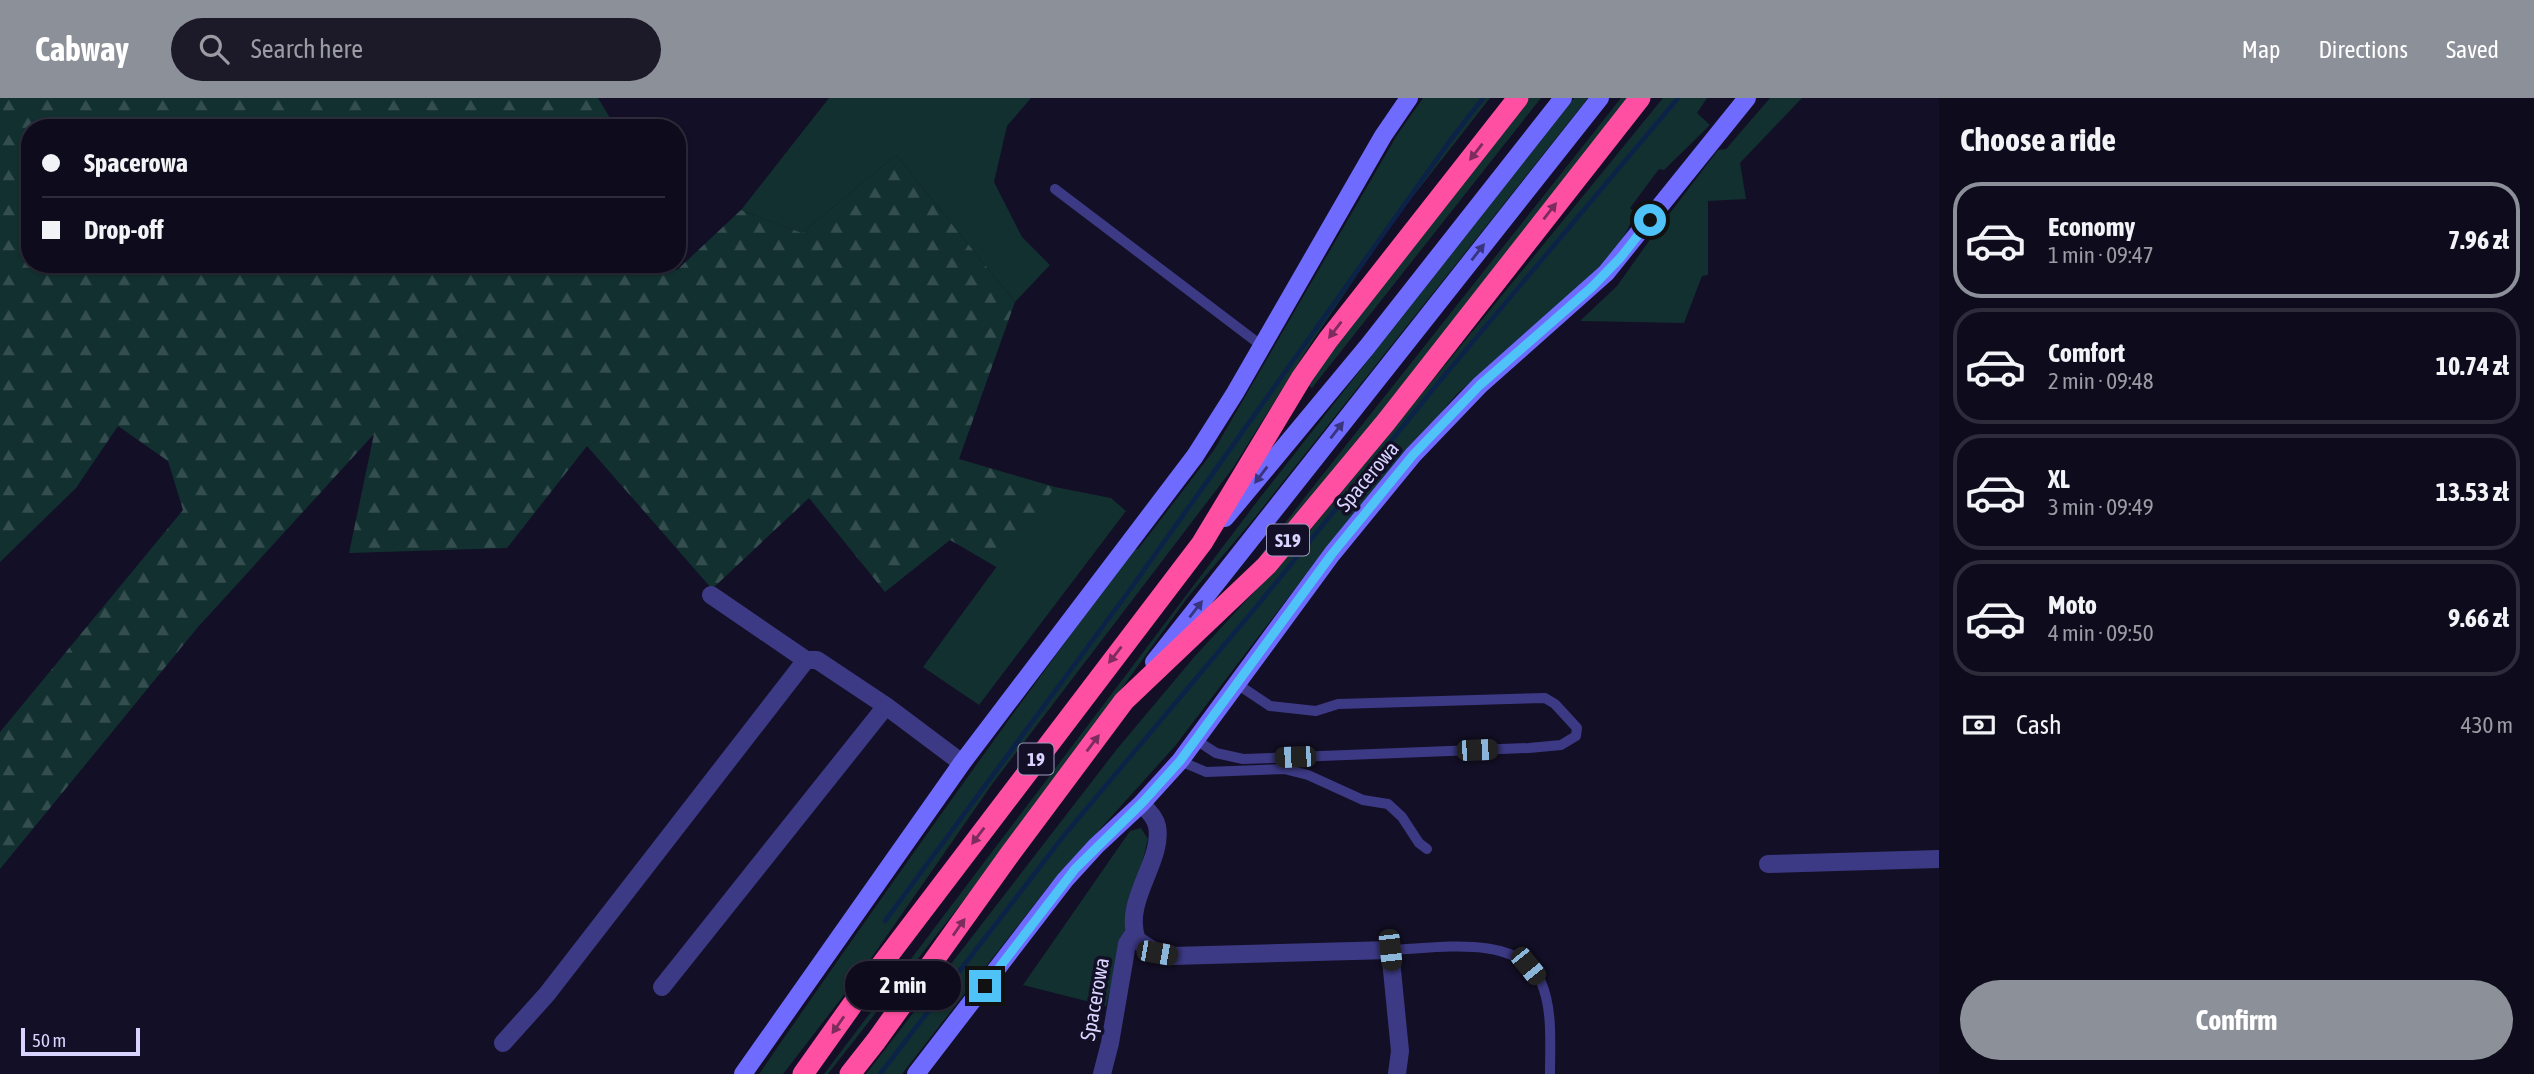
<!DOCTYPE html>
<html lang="en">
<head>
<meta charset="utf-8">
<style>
  body { margin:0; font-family:"Asap Condensed",sans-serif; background:#1c1929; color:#f1f3f6; height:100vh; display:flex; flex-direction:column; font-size:26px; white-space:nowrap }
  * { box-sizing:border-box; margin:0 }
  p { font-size:23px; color:#9b9ba3 }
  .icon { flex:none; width:38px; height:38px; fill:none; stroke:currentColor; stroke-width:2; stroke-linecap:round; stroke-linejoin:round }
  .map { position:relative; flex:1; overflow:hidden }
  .panel { display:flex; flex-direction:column; background:#0e0b1c; width:595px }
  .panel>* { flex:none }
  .guide { position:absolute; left:21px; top:21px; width:665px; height:154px; border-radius:28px; box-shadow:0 2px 5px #0004,0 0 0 2px #2e2b3b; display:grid; align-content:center; height:154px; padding:0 21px; background:#0e0b1c }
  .scale { position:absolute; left:21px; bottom:18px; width:119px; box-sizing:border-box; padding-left:7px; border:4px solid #d9d4ff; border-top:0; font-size:19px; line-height:24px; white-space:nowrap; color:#d9d4ff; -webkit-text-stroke:5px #130f26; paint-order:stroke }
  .end { position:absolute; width:32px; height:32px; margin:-16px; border:9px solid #4fc3f7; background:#111; box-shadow:0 0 0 4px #111 }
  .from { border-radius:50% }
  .bubble { position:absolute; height:49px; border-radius:24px; background:#0e0b1c; box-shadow:0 2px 5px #0004,0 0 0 2px #2e2b3b; font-size:23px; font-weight:700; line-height:49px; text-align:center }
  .car { position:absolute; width:21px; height:42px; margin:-21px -10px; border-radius:9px; box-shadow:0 0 5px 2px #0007; background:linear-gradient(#222 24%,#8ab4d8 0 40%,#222 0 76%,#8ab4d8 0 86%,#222 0) }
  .guide b { display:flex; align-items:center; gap:24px; height:66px; font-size:26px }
  .guide b+b { border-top:2px solid #2e2b3b }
  .guide i { width:18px; height:18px; background:#f1f3f6 }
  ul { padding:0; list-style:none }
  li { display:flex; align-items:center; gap:21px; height:116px; margin:0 14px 10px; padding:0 7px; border:4px solid #2e2b3b; border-radius:28px }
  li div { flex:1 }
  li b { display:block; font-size:26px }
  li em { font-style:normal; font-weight:700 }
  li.on { border-color:#8c9099 }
  li>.icon { width:63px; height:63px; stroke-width:1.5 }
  h2 { padding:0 21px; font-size:32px; line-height:84px }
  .pay { display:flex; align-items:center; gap:18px; height:77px; padding:0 21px; font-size:26px }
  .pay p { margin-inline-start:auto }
  .cta { display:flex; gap:14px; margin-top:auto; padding:14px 21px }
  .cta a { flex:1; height:80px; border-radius:42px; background:#8c9099; color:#fff; font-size:28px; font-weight:700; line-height:80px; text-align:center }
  header { display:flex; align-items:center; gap:42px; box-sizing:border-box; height:98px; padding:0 35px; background:#8c9099; color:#fff }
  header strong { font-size:33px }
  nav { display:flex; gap:38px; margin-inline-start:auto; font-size:24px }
  .search { width:490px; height:63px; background:#1c1929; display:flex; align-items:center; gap:18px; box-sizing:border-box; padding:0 24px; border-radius:38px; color:#9b9ba3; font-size:26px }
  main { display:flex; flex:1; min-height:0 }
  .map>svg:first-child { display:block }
</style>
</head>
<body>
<header>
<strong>Cabway</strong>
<div class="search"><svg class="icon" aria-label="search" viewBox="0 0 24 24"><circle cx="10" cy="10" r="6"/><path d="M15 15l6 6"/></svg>Search here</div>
<nav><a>Map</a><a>Directions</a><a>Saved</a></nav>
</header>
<main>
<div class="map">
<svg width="1939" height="976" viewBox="0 0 1939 976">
  <defs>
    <pattern id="forest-firs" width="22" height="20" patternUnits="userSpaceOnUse" patternTransform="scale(1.75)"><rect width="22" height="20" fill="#12302f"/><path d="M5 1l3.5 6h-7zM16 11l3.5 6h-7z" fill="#344d4e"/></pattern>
  </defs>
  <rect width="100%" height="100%" fill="#130f26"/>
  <!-- green -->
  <path fill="#12302f" d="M829,0H1031L1007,28L994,84L1022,139L1050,167L1015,204L896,57L802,135L741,112Z
    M1423,0H1490L1393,124L1308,250L1233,370L993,685L861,875L783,976H759C881,799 1006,623 1134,451H1138L1214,352L1397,37Z
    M1529,0H1541L1312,290L1307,286Z
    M1574,0H1588L1252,423L1188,499L1021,729L828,976H824L1259,401Z
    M1621,0H1631L1348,359L1244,479L1301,404Z
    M1663,0H1707L1697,15L1710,27L1664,72L1659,71L1630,110L1636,115L1621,144L1601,168L1456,297L1323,454L1175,648L1048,789L902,976H866L1117,651L1195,558L1303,441Z
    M1770,0H1802L1740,65L1746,101L1708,103V177L1702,178L1684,225L1580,223L1617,188L1654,136L1718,52L1726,51Z
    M1055,389L1111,400L1126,413L979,607L923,569Z
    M1141,730L1148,741L1106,908L1023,887L1130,733Z"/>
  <!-- forest -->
  <path fill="url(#forest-firs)" d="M0,0H598L616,30H30V166H663L677,172L741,112L802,135L896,57L1015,204L959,361L1055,389L998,470L950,442L885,494L809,400L712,491L587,348L507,450L349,455L374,336L198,529L0,771V634L183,412L168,363L118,328L76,390L0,464Z"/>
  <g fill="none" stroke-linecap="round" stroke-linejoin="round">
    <!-- stream -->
    <path stroke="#0c2248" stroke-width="4.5" d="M885,823L1129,493L1449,44L1483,0
      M880,976L1066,735L1257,508L1439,284L1678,0"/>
    <!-- lane -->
    <path stroke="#3d3a85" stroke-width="10" d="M1055,91L1262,248
      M1196,642L1216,655L1243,661L1529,650L1561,647L1576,638L1577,630L1555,606L1545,600L1338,606L1316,613L1270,608L1237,586
      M1180,663L1206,674L1284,671L1308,677L1363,702L1388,706L1402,719L1419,745L1427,751
      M1390,852C1433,851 1518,834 1541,884C1553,911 1550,947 1550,976"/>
    <!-- street -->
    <path stroke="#3d3a85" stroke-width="18" d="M711,497L806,562H817L886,608L962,665
      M1141,706C1148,712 1155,719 1157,728C1164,763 1122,803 1137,842L1157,855L1172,858L1390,852L1400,953L1397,976
      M1768,766L1939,761
      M662,889L886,608
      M503,945L547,896L806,562
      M1102,976L1110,945L1127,846L1134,835"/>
    <!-- secondary -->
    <path stroke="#6f6bff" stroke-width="18" d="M1225,420L1367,249L1563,0
      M1154,564L1600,0
      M743,976L962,665L1195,358L1235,295L1383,38L1409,0
      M916,976L1065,782L1096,748L1141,706L1180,663L1332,456L1413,357L1480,287L1606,175L1747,0"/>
    <!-- highway -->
    <path stroke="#ff4fa3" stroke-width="21" d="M803,976L872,879L1202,445L1302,279L1328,242L1518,0
      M850,976L876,943L1010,756L1124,603L1267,467L1386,324L1640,0"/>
  </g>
  <!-- one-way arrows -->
  <defs><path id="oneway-solid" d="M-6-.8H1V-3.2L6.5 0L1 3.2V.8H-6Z" transform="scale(1.75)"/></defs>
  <g fill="#7d2c5e">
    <use href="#oneway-solid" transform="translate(1476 54) rotate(128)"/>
    <use href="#oneway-solid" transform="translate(1550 113) rotate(-52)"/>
    <use href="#oneway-solid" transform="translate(1335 232) rotate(128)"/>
    <use href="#oneway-solid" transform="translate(1115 557) rotate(128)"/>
    <use href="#oneway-solid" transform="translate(1093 645) rotate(-53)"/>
    <use href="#oneway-solid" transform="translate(978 738) rotate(127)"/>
    <use href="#oneway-solid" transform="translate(959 829) rotate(-55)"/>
    <use href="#oneway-solid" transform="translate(838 927) rotate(125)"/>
  </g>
  <g fill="#38347d">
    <use href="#oneway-solid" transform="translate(1478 154) rotate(-52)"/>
    <use href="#oneway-solid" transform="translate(1337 332) rotate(-52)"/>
    <use href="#oneway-solid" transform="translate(1261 377) rotate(127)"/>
    <use href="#oneway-solid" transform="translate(1196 511) rotate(-52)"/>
  </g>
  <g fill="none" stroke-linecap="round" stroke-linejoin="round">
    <!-- route -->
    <path stroke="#4fc3f7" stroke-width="9" d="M985,888L1075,771L1142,705L1180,663L1332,456L1413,357L1480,287L1592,189L1621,159L1650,122"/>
  </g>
  <g text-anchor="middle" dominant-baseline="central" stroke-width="7" stroke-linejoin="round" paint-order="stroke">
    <!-- shield labels -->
    <g fill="#130f26" stroke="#9e99be" stroke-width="2">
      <rect x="1267" y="426.5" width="42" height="31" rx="5"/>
      <rect x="1018.5" y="645.5" width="35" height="31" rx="5"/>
    </g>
    <g font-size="19" font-weight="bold" fill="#d9d4ff">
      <text x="1288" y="442">S19</text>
      <text x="1036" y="661">19</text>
    </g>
    <!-- street labels -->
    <g font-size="21" fill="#d9d4ff" stroke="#130f26">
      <text transform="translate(1367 378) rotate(-50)">Spacerowa</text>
      <text transform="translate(1094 901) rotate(-80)">Spacerowa</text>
    </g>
  </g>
</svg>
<div class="scale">50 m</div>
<i class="end from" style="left:1650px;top:122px"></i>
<i class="end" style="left:985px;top:888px"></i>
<div class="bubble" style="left:845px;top:863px;width:116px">2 min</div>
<i class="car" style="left:1477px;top:652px;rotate:88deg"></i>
<i class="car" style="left:1295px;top:659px;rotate:268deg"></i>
<i class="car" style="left:1390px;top:852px;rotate:174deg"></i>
<i class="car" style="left:1157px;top:855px;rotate:100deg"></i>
<i class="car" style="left:1528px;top:868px;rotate:141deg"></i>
<div class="guide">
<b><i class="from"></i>Spacerowa</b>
<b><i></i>Drop-off</b>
</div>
</div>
<section class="panel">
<h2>Choose a ride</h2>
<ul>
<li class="on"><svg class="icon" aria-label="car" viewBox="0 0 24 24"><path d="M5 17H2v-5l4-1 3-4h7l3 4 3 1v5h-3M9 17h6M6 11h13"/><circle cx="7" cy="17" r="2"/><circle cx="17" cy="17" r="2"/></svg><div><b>Economy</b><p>1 min · 09:47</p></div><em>7.96 zł</em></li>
<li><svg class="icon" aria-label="car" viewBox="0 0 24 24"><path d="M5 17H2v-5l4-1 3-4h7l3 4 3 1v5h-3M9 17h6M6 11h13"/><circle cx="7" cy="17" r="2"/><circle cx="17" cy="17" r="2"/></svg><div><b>Comfort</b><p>2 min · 09:48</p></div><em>10.74 zł</em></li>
<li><svg class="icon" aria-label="car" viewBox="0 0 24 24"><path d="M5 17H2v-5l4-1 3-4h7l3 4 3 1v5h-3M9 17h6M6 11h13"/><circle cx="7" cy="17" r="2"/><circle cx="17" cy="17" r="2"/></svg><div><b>XL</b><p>3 min · 09:49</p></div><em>13.53 zł</em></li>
<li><svg class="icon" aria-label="car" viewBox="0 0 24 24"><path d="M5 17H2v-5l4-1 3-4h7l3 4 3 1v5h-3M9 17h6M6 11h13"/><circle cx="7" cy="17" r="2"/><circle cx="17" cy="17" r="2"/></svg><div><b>Moto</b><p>4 min · 09:50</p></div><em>9.66 zł</em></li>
</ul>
<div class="pay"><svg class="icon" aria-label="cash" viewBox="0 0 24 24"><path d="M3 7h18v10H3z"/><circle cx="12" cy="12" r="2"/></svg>Cash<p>430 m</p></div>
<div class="cta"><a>Confirm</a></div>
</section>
</main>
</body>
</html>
